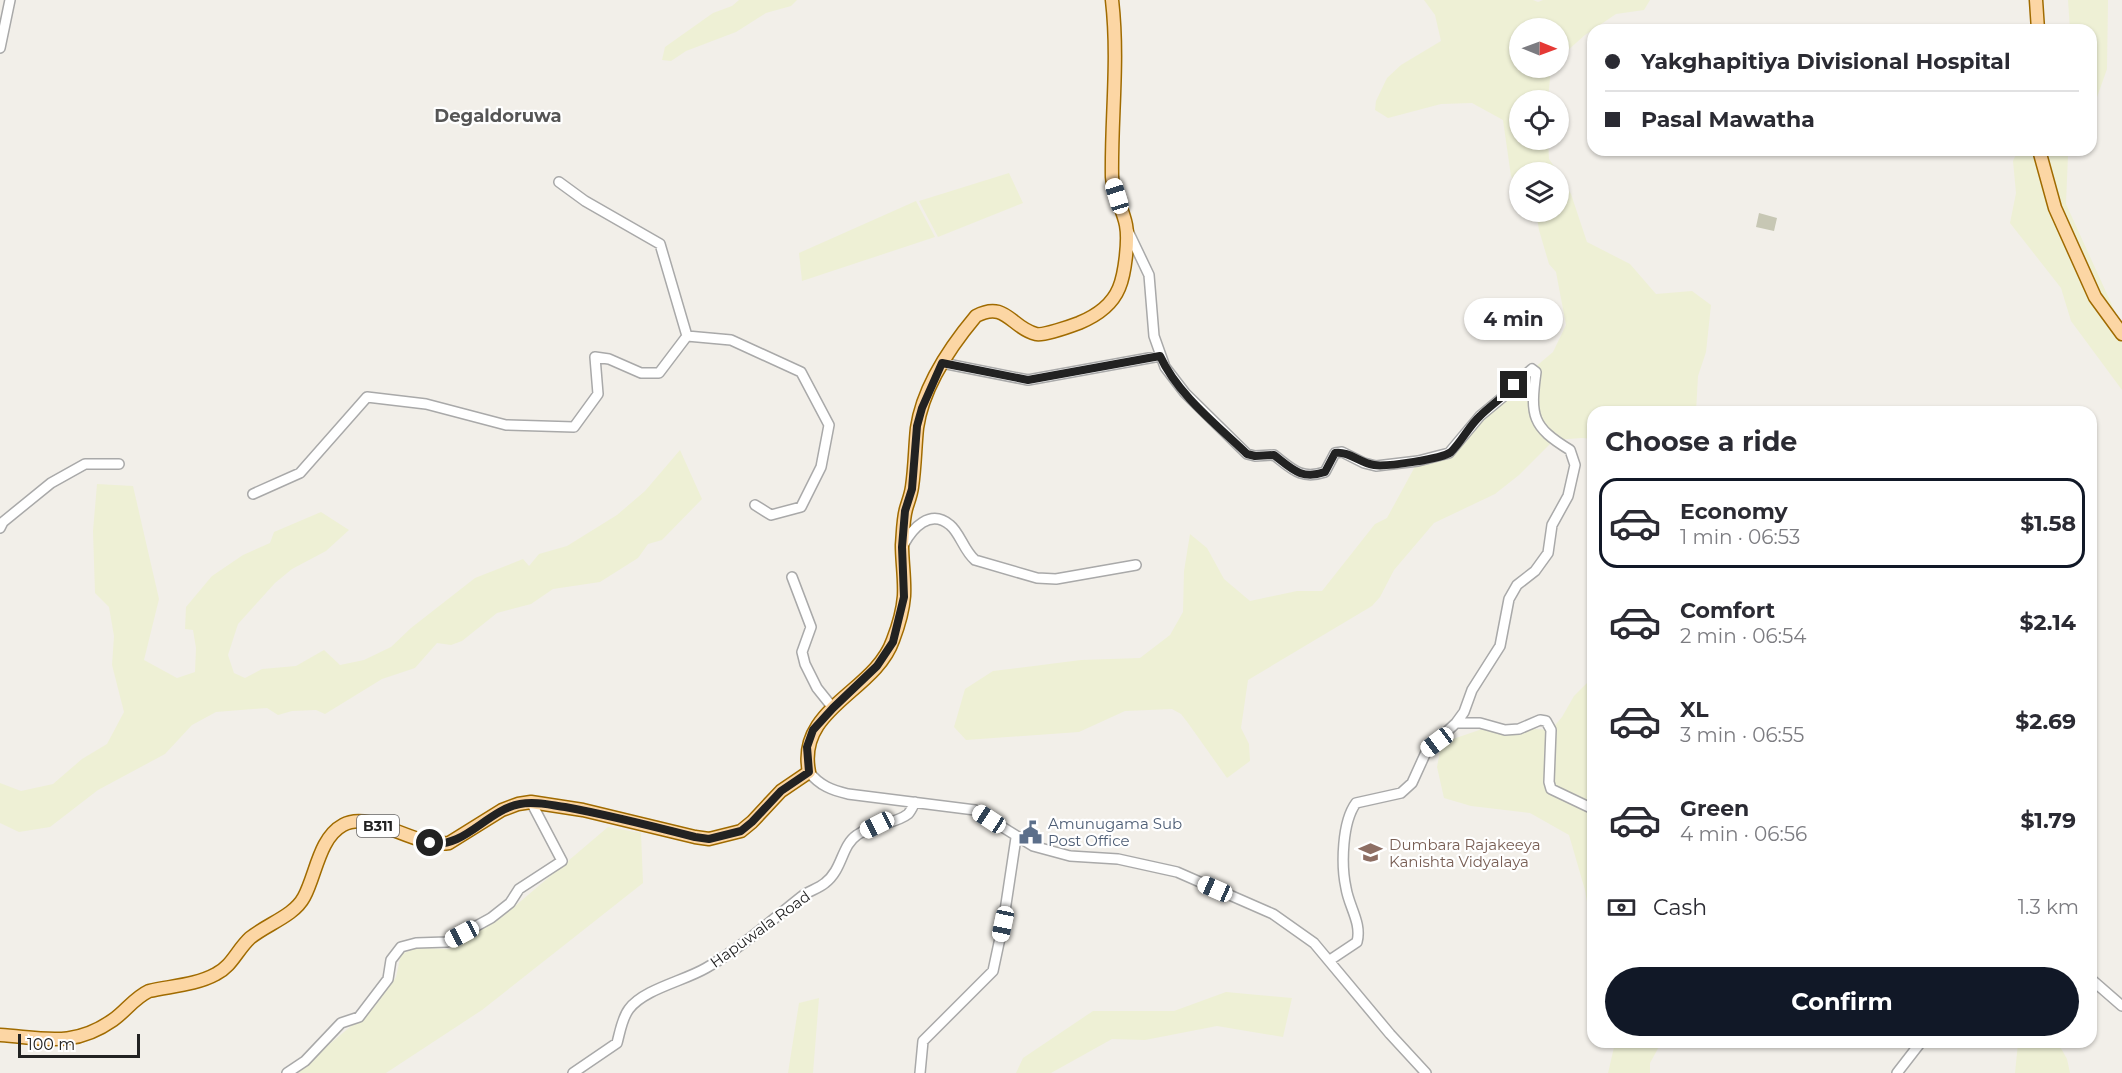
<!DOCTYPE html>
<html lang="en">
<head>
<meta charset="utf-8">
<style>
  body { margin:0; font-family:Montserrat,sans-serif; background:#f2f2f3; color:#2b2b33; height:100vh; display:flex; flex-direction:column; font-size:22px; white-space:nowrap }
  * { box-sizing:border-box; margin:0 }
  p { font-size:20px; color:#7c7c81 }
  .icon { flex:none; width:33px; height:33px; fill:none; stroke:currentColor; stroke-width:2; stroke-linecap:round; stroke-linejoin:round }
  .map { position:relative; flex:1; overflow:hidden }
  .sheet { position:absolute; left:1587px; top:406px; width:510px; height:642px; display:flex; flex-direction:column; background:#fff; border-radius:18px; box-shadow:0 2px 4px #0004 }
  .sheet>* { flex:none }
  .top-card { position:absolute; left:1587px; top:24px; width:510px; height:132px; border-radius:18px; box-shadow:0 2px 4px #0004; display:grid; align-content:center; height:132px; padding:0 18px; background:#fff }
  .needle { width:39px; rotate:91deg }
  .fabs { position:absolute; left:1509px; top:18px; display:grid; gap:12px }
  .fabs a { display:grid; place-items:center; width:60px; height:60px; border-radius:50%; background:#fff; box-shadow:0 2px 4px #0004; font-size:30px }
  .scale { position:absolute; left:18px; bottom:15px; width:122px; box-sizing:border-box; padding-left:6px; border:3px solid #222; border-top:0; font-size:16px; line-height:21px; white-space:nowrap; color:#222; -webkit-text-stroke:4px #fff; paint-order:stroke }
  .end { position:absolute; width:27px; height:27px; margin:-14px; border:8px solid #222; background:#fff; box-shadow:0 0 0 3px #fff }
  .from { border-radius:50% }
  .bubble { position:absolute; height:42px; border-radius:21px; background:#fff; box-shadow:0 2px 4px #0004; font-size:20px; font-weight:700; line-height:42px; text-align:center }
  .car { position:absolute; width:18px; height:36px; margin:-18px -9px; border-radius:8px; box-shadow:0 0 4px 2px #0007; background:linear-gradient(#fff 24%,#345 0 40%,#fff 0 76%,#345 0 86%,#fff 0) }
  .top-card b { display:flex; align-items:center; gap:21px; height:57px; font-size:22px }
  .top-card b+b { border-top:2px solid #e1e1e2 }
  .top-card i { width:15px; height:15px; background:#2b2b33 }
  ul { padding:0; list-style:none }
  li { display:flex; align-items:center; gap:18px; height:90px; margin:0 12px 9px; padding:0 6px; border:3px solid transparent; border-radius:18px }
  li div { flex:1 }
  li b { display:block; font-size:22px }
  li em { font-style:normal; font-weight:700 }
  li.active { border-color:#111827 }
  li>.icon { width:54px; height:54px; stroke-width:1.5 }
  h2 { padding:0 18px; font-size:27px; line-height:72px }
  .pay { display:flex; align-items:center; gap:15px; height:66px; padding:0 18px; font-size:22px }
  .pay p { margin-inline-start:auto }
  .button { display:flex; gap:12px; margin-top:auto; padding:12px 18px }
  .button a { flex:1; height:69px; border-radius:36px; background:#111827; color:#fff; font-size:24px; font-weight:700; line-height:69px; text-align:center }
  .map>svg:first-child { display:block }
</style>
</head>
<body>
<div class="map">
<svg width="2122" height="1073" viewBox="0 0 2122 1073">
  <rect width="100%" height="100%" fill="#f2efe9"/>
  <!-- construction -->
  <path fill="#c7c7b4" d="M1759,213L1777,218L1774,231L1756,227Z"/>
  <!-- farmland -->
  <path fill="#eef0d5" d="M739,0H797L791,6L766,13L736,32L686,51L671,61L662,60L665,47L713,13L732,6Z
    M1424,0H1533L1538,2L1543,0H1650L1644,10L1616,14L1585,35L1559,58L1558,28H1520V68H1551L1548,100H1520V140H1548L1549,159L1558,172H1520L1519,188L1511,176L1503,120L1472,103L1441,104L1388,118L1375,110L1376,101L1387,78L1401,65L1441,41L1435,15Z
    M2068,0H2108L2107,69L2091,114V30H2070Z
    M2018,150H2071L2068,155L2066,204L2122,327V390L2071,321L2061,288L2010,223L2016,193L2013,161Z
    M1009,173L1023,203L938,237L919,201Z
    M1559,174L1571,194L1587,242L1630,264L1656,294L1692,291L1711,305L1706,352L1698,376L1696,412H1593V439L1582,438L1554,440L1519,475L1495,494L1434,523L1394,570L1380,597L1372,606L1248,680L1241,728L1249,744L1250,761L1227,778L1188,723L1181,714L1172,709L1125,711L1079,732L966,740L954,727L965,689L993,671L1081,660L1140,658L1170,635L1183,612L1184,571L1190,534L1207,548L1224,579L1250,601L1297,591H1322L1375,524L1387,518L1418,461L1449,453L1514,385L1553,352L1566,325L1556,272L1549,264L1539,230L1536,212H1558Z
    M916,201L935,237L802,281L799,253Z
    M680,450L702,499L662,540L648,544L638,558L600,582L553,589L531,604L497,613L462,641L451,645L437,643L415,668L382,679L325,714L316,710L292,711L278,715L267,708L216,712L192,725L165,754L98,790L50,827L19,832L0,823V783L21,791L53,784L82,759L107,744L124,712L112,665L114,636L109,607L95,593L93,531L97,484L133,486L159,599L144,660L177,678L195,672L196,648L193,630L185,629L186,607L212,576L243,555L270,543L274,532L321,512L349,530L326,551L292,569L275,583L238,624L228,655L234,673L245,678L262,669L296,666L324,650L340,665L364,660L391,647L411,628L475,578L523,559L529,566L539,554L567,546L617,515L645,491Z
    M1593,677V937L1585,890L1569,835L1530,813L1471,806L1444,798L1437,767L1441,746L1453,739L1491,726L1551,730L1562,717L1574,696Z
    M608,827L641,833L643,883L482,1010L386,1073H295L375,1006L396,977L401,954L417,948L449,949L502,917Z
    M1226,992L1292,998L1283,1037L1217,1026L1145,1040L1112,1039L1051,1073H1016L1023,1058L1093,1011H1174Z
    M819,998L813,1073H788L799,1003Z
    M1615,1043H1661L1650,1063V1073H1608Z
    M2058,1043L2067,1059L2070,1073H2015L2018,1043Z"/>
  <g fill="none" stroke-linecap="round" stroke-linejoin="round">
    <defs>
      <path id="minor" d="M0,48L10,0
        M559,182L585,201L660,244L687,336
        M1128,231L1149,275L1154,336L1165,367L1185,393L1247,454L1255,456L1274,455C1292,469 1301,480 1325,472L1335,453L1342,452L1364,463L1376,466L1418,461L1449,453L1480,416L1504,396L1514,385L1532,369L1536,372C1530,416 1532,427 1570,450L1575,465L1568,496L1552,525L1548,553L1535,571L1517,585L1509,599L1500,646L1472,690L1464,712L1456,723L1427,750L1412,783L1401,793L1356,803C1342,822 1341,865 1346,888C1349,907 1362,923 1357,942L1330,960
        M942,363L1028,380L1160,356
        M253,494L300,473L367,397L426,404L506,425L574,427L598,394L595,357L609,359L641,373H659L687,336L731,340L801,372L829,425L821,467L801,507L771,515L755,505
        M0,528L3,522L51,483L85,464H119
        M904,544C912,529 930,508 950,525C960,533 964,551 975,560L1037,578L1056,579L1136,565
        M792,577L811,627L802,652L805,664L817,688L833,708
        M1456,723H1480L1505,730L1519,729L1540,720L1546,721L1551,730L1549,782L1551,789L1593,809
        M809,772C820,786 832,790 848,794L975,810L1033,846L1070,856L1118,859L1177,872L1273,914L1314,943L1390,1034L1426,1073
        M2091,979L2122,1006
        M287,1073L305,1061L341,1023L359,1017L388,979L391,960L401,947L416,943L447,942L491,918L510,903L519,889L562,861L531,802
        M573,1073L617,1043C620,1032 622,1018 629,1009C644,989 684,981 706,968C738,950 772,920 801,897C808,891 818,889 825,883C843,869 841,846 857,835C872,824 896,824 908,814C911,811 913,806 915,802
        M920,1073L923,1041L993,971L1003,924L1016,838
        M1897,1073L1921,1042"/>
      <path id="major" d="M2036,0L2038,30
        M2039,150L2055,208L2095,297L2122,334
        M0,1035C44,1038 73,1048 113,1020C126,1011 134,998 149,991C171,986 196,985 216,974C232,966 237,950 250,938C267,924 294,916 304,897C316,875 319,838 343,825C371,809 416,849 449,843L502,810L518,804L531,802L583,810L695,837L709,839L741,831L752,822L781,791L809,772C796,708 875,692 893,640C898,627 903,609 904,596C905,579 902,562 902,545C903,534 903,520 906,509C908,502 911,495 912,487C915,467 915,447 917,428C923,386 950,347 976,316C1006,300 1011,328 1036,334C1043,336 1071,326 1079,323C1096,316 1112,305 1119,288C1125,274 1129,240 1126,225C1123,209 1113,193 1112,177C1111,117 1119,61 1112,0"/>
    </defs>
    <!-- minor casing -->
    <use href="#minor" stroke="#a9a9a9" stroke-width="12"/>
    <!-- major casing -->
    <use href="#major" stroke="#a06b00" stroke-width="15"/>
    <!-- minor -->
    <use href="#minor" stroke="#fff" stroke-width="9"/>
    <!-- major -->
    <use href="#major" stroke="#fcd6a4" stroke-width="12"/>
  </g>
  <g fill="none" stroke-linecap="round" stroke-linejoin="round">
    <!-- route -->
    <path stroke="#222" stroke-width="8" d="M430,843C464,849 487,810 520,804C535,801 550,805 565,807C609,815 652,826 695,837L709,839L741,831L752,822L781,791L809,772L807,747L813,730L833,708L877,666L893,642L904,597L902,547L905,511L912,489L917,426L922,408L942,363L1028,380L1160,356C1178,395 1217,425 1247,454L1255,456L1274,455C1292,469 1301,480 1325,472L1335,453C1349,451 1360,463 1374,465C1386,467 1442,459 1451,452C1462,441 1469,426 1480,416C1491,405 1504,397 1514,385"/>
  </g>
  <!-- icons -->
  <defs>
    <symbol id="civic-bare" viewBox="-9 -9 18 18"><path d="M-.6-6.5H3V-4.5H.6V-3L4-1V1h2V6H-6V1h2V-1L-.6-3ZM-1.2 2.5V6h2.4V2.5Z" fill="#5c6f8a" stroke="#fff" stroke-width="2.5" paint-order="stroke"/></symbol>
    <symbol id="school-bare" viewBox="-9 -9 18 18"><path d="M0-5L7-2L0 1L-7-2ZM-4 1L0 2.5L4 1V4Q0 6-4 4Z" fill="#8d6e63" stroke="#fff" stroke-width="2.5" paint-order="stroke"/></symbol>
  </defs>
  <g fill-rule="evenodd">
    <use href="#civic-bare" x="1014" y="816" width="33" height="33"/>
    <use href="#school-bare" x="1354" y="836" width="33" height="33"/>
  </g>
  <g text-anchor="middle" dominant-baseline="central" stroke-width="4.5" stroke-linejoin="round" paint-order="stroke">
    <!-- shield labels -->
    <rect fill="#fff" stroke="#646464" stroke-width="1.5" x="357" y="815" width="42" height="22" rx="4.5"/>
    <g font-size="14" font-weight="bold" fill="#222">
      <text x="378" y="826">B311</text>
    </g>
    <!-- service labels -->
    <g font-size="15" fill="#4e5e75" stroke="#fff" text-anchor="start">
      <text x="1048" y="823">Amunugama Sub<tspan x="1048" dy="17">Post Office</tspan></text>
    </g>
    <!-- education labels -->
    <g font-size="15" fill="#785e54" stroke="#fff" text-anchor="start">
      <text x="1389" y="844">Dumbara Rajakeeya<tspan x="1389" dy="17">Kanishta Vidyalaya</tspan></text>
    </g>
    <!-- street labels -->
    <g font-size="15" fill="#222" stroke="#fff">
      <text transform="translate(760 929) rotate(-36)">Hapuwala Road</text>
    </g>
    <!-- quarter labels -->
    <g font-size="18" font-weight="bold" fill="#555" stroke="#fff">
      <text x="498" y="116">Degaldoruwa</text>
    </g>
  </g>
</svg>
<div class="fabs">
<a><svg class="needle" viewBox="-14 -14 28 28"><path d="M0-13l5 13h-10z" fill="#e53935"/><path d="M0 13l5-13h-10z" fill="#7c7c81"/></svg></a>
<a><svg class="icon" aria-label="locate" viewBox="0 0 24 24"><circle cx="12" cy="12" r="6"/><path d="M12 2v4M12 18v4M2 12h4M18 12h4"/></svg></a>
<a><svg class="icon" aria-label="layers" viewBox="0 0 24 24"><path d="M12 4l9 5-9 5-9-5zM3 14l9 5 9-5"/></svg></a>
</div>
<div class="scale">100 m</div>
<i class="end from" style="left:430px;top:843px"></i>
<i class="end" style="left:1514px;top:385px"></i>
<div class="bubble" style="left:1464px;top:298px;width:99px">4 min</div>
<i class="car" style="left:1117px;top:196px;rotate:343deg"></i>
<i class="car" style="left:1437px;top:742px;rotate:233deg"></i>
<i class="car" style="left:989px;top:819px;rotate:303deg"></i>
<i class="car" style="left:877px;top:825px;rotate:243deg"></i>
<i class="car" style="left:1215px;top:889px;rotate:294deg"></i>
<i class="car" style="left:1003px;top:924px;rotate:192deg"></i>
<i class="car" style="left:462px;top:934px;rotate:242deg"></i>
<div class="top-card">
<b><i class="from"></i>Yakghapitiya Divisional Hospital</b>
<b><i></i>Pasal Mawatha</b>
</div>
<section class="sheet">
<h2>Choose a ride</h2>
<ul>
<li class="active"><svg class="icon" aria-label="car" viewBox="0 0 24 24"><path d="M5 17H2v-5l4-1 3-4h7l3 4 3 1v5h-3M9 17h6M6 11h13"/><circle cx="7" cy="17" r="2"/><circle cx="17" cy="17" r="2"/></svg><div><b>Economy</b><p>1 min · 06:53</p></div><em>$1.58</em></li>
<li><svg class="icon" aria-label="car" viewBox="0 0 24 24"><path d="M5 17H2v-5l4-1 3-4h7l3 4 3 1v5h-3M9 17h6M6 11h13"/><circle cx="7" cy="17" r="2"/><circle cx="17" cy="17" r="2"/></svg><div><b>Comfort</b><p>2 min · 06:54</p></div><em>$2.14</em></li>
<li><svg class="icon" aria-label="car" viewBox="0 0 24 24"><path d="M5 17H2v-5l4-1 3-4h7l3 4 3 1v5h-3M9 17h6M6 11h13"/><circle cx="7" cy="17" r="2"/><circle cx="17" cy="17" r="2"/></svg><div><b>XL</b><p>3 min · 06:55</p></div><em>$2.69</em></li>
<li><svg class="icon" aria-label="car" viewBox="0 0 24 24"><path d="M5 17H2v-5l4-1 3-4h7l3 4 3 1v5h-3M9 17h6M6 11h13"/><circle cx="7" cy="17" r="2"/><circle cx="17" cy="17" r="2"/></svg><div><b>Green</b><p>4 min · 06:56</p></div><em>$1.79</em></li>
</ul>
<div class="pay"><svg class="icon" aria-label="cash" viewBox="0 0 24 24"><path d="M3 7h18v10H3z"/><circle cx="12" cy="12" r="2"/></svg>Cash<p>1.3 km</p></div>
<div class="button"><a>Confirm</a></div>
</section>
</div>
</body>
</html>
